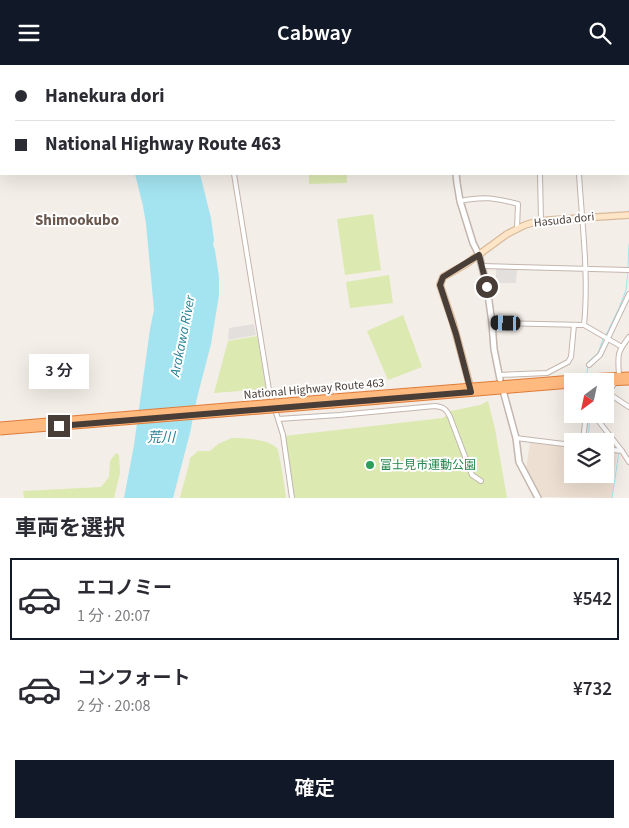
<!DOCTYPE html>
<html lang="ja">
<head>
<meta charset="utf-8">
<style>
  body { margin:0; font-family:"Source Sans 3","Noto Sans JP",sans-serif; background:#f7f7f7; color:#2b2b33; height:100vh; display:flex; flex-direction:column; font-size:19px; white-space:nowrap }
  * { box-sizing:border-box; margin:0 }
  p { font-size:16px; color:#7c7c81 }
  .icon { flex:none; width:28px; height:28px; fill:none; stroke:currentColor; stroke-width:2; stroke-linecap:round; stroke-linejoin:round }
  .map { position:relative; height:433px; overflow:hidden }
  .side { display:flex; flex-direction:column; background:#fff; flex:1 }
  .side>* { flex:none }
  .banner { position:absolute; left:0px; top:0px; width:630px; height:110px; box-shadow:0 5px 20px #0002; display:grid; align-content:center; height:110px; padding:0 15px; background:#fff }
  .needle { width:32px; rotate:213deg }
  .fabs { position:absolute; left:564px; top:308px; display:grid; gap:10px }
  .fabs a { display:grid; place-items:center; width:50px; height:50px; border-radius:0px; background:#fff; box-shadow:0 5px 20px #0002; font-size:25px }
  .end { position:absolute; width:22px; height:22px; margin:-11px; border:6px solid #483d37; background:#fff; box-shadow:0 0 0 2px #fff }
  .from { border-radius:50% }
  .bubble { position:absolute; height:35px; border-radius:0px; background:#fff; box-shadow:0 5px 20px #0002; font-size:16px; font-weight:600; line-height:35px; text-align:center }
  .car { position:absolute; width:15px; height:30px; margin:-15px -8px; border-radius:6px; box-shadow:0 0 4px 1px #0007; background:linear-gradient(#222 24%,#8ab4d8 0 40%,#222 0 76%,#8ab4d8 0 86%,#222 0) }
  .banner b { display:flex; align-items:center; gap:18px; height:48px; font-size:19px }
  .banner b+b { border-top:1px solid #e1e1e2 }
  .banner i { width:12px; height:12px; background:#2b2b33 }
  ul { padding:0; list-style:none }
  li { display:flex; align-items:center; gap:15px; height:82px; margin:0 10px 8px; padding:0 5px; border:2px solid transparent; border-radius:0px }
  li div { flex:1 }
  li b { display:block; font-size:19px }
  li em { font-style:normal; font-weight:600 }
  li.active { border-color:#111827 }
  li>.icon { width:45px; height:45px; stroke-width:1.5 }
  h2 { padding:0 15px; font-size:22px; line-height:60px }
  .primary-button { display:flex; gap:10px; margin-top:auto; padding:10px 15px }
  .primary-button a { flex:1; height:58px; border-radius:0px; background:#111827; color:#fff; font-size:20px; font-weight:600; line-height:58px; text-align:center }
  header { display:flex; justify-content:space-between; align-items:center; height:65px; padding:0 15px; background:#111827; color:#fff; font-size:22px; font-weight:600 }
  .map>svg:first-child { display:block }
</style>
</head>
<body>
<header><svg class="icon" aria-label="menu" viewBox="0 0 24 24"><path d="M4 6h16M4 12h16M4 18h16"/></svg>Cabway<svg class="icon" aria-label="search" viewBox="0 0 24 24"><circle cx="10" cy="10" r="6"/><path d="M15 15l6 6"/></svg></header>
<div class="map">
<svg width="629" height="433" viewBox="0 0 629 433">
  <rect width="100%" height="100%" fill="#f4eee8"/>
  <!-- education -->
  <path fill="#eddfd2" d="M530,377L572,382V409H605V386L617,388L612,433L541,432L526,405Z"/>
  <!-- green -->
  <path fill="#dce9b1" d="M309,109H347V118L309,119Z
    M373,149L381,205L345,210L337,154Z
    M389,210L393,238L350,243L346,217Z
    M403,250L422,302L388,315L367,266Z
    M257,271L266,324L214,328L228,276Z
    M488,336L495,364L507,433H295L284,371L443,353L451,346L480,340Z
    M232,373C243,373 269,374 277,383C280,388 285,425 286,433H180C183,419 188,407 190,393L198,386H210L218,379Z
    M116,388L119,390L120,408L114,433H24L23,426L101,422L109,412L110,396Z"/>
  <!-- parking -->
  <path fill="#e3dfdd" d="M496,202L517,203L516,218H496Z
    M254,259L256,270L228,275L229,263Z"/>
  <!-- water -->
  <path fill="#a4e4f1" d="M135,109H200L211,153L214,175L213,180L215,185L219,212V230L211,279L197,333L190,368L173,433H124L134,380L150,264L154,245L146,159L143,141Z"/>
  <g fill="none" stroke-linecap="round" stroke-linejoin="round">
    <!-- stream -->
    <path stroke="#a4e4f1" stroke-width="1" d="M629,147V145
      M628,202L629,179
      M606,270L619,243L626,225L628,206
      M587,308L588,297L598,288L603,274
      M588,376L590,349
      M612,433L619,387"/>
    <defs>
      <path id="minor" d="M216,0L217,1
        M415,0V1
        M563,0L564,1
        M367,1V0
        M234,109L269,325L283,370L292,433
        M540,109L541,156
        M579,109C582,159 589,210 584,260
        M460,136C484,131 495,133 518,139L517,163
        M482,201L629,205
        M492,258L584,260L622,282
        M589,300L600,290L629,229
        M499,310L547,308L568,297L571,292L574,260
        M619,311C618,290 616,289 629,272
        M608,328L629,342
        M605,330L608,328L616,316
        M572,345V343
        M593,349L622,386L629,397
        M278,354L339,350L435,341C444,342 447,345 450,352L472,410L481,416
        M516,373L572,380
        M583,376L586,349
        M605,384L622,386"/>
      <path id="tertiary" d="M454,0V1
        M456,109L457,118L460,136L473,178L479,190L487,222L492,258L494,284L500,314
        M504,329L516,373L519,397L538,433"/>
      <path id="secondary" d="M471,325L453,258L440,220L443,212L466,199L507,169L525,160L535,157L550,155L629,150"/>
      <path id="trunk" d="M605,317L629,316
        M334,333L586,313L629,311
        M333,339L572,319"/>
    </defs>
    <!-- minor casing -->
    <use href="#minor" stroke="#c3b6ae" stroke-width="6"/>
    <!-- tertiary casing -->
    <use href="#tertiary" stroke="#c3b6ae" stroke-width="8"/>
    <!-- secondary casing -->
    <use href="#secondary" stroke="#d8b99a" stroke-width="8"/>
    <!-- trunk casing -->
    <use href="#trunk" stroke="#df7b38" stroke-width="9"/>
    <!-- minor -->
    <use href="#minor" stroke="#fff" stroke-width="4"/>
    <!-- tertiary -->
    <use href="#tertiary" stroke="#fff" stroke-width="5"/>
    <!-- secondary -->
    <use href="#secondary" stroke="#ffe5c8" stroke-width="5.5"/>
    <!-- trunk -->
    <use href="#trunk" stroke="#ffba80" stroke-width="7"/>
    <defs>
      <path id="trunk-bridge" d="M0,361L334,333
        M0,366L333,339"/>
    </defs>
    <!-- trunk-bridge casing -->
    <use href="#trunk-bridge" stroke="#df7b38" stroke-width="9" stroke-linecap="butt"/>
    <!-- trunk-bridge -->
    <use href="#trunk-bridge" stroke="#ffba80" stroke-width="7"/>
  </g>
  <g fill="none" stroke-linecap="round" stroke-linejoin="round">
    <!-- route -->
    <path stroke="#483d37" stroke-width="6" d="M59,361L471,327L456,269L440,220L443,212L479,190L487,222"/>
  </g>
  <!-- markers -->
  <circle fill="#2e9e5b" stroke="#fff" stroke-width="2" cx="370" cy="400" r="5"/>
  <g text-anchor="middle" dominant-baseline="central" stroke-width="4" stroke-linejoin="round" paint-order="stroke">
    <!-- street labels -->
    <g font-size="12" fill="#483d37" stroke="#fff">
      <text transform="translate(564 155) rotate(-6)">Hasuda dori</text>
      <text transform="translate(314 324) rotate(-5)">National Highway Route 463</text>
    </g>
    <!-- leisure labels -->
    <g font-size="12" fill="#27864d" stroke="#fff" text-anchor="start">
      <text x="380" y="400">富士見市運動公園</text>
    </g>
    <!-- water labels -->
    <g font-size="14" font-style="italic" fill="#288094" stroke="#fff">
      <text transform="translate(183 271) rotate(-79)">Arakawa River</text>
      <text x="161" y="373">荒川</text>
    </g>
    <!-- quarter labels -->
    <g font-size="15" font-weight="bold" fill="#6b584e" stroke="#fff">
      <text x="77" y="155">Shimookubo</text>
    </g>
  </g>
</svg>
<div class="fabs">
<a><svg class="needle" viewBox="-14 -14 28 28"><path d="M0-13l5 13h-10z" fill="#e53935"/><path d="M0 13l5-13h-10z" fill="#7c7c81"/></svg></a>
<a><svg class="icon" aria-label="layers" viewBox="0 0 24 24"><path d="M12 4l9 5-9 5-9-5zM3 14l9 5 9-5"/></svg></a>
</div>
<i class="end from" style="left:487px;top:222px"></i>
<i class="end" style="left:59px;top:361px"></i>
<div class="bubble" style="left:29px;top:289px;width:60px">3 分</div>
<i class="car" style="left:506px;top:258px;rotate:272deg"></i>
<div class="banner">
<b><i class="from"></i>Hanekura dori</b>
<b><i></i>National Highway Route 463</b>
</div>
</div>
<section class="side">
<h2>車両を選択</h2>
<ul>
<li class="active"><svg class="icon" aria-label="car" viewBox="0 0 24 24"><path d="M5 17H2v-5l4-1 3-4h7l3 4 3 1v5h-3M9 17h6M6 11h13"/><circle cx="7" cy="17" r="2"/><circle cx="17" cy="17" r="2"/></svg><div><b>エコノミー</b><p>1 分 · 20:07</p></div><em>¥542</em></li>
<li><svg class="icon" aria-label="car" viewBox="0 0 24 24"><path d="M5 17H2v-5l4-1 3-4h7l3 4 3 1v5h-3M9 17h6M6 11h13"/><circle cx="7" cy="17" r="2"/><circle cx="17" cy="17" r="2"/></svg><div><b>コンフォート</b><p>2 分 · 20:08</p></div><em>¥732</em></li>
</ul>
<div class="primary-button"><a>確定</a></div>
</section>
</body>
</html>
